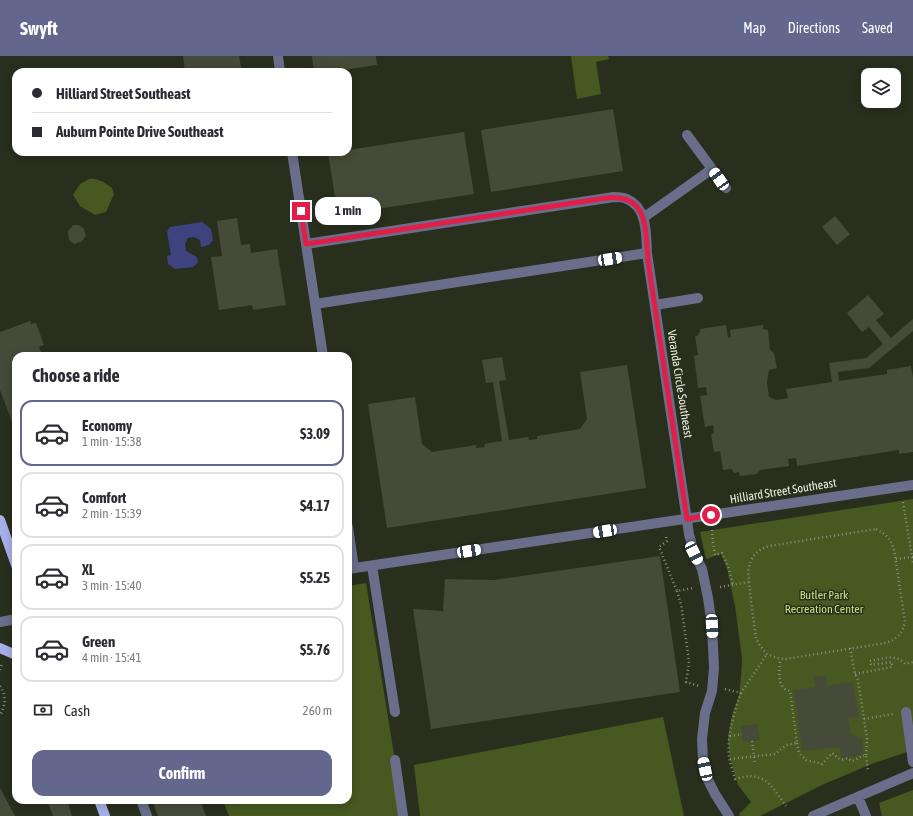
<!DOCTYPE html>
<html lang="en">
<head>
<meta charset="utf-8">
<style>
  body { margin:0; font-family:"Asap Condensed",sans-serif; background:#f2f2f3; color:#2b2b33; height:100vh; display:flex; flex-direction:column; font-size:15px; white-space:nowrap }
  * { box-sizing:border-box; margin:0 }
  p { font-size:13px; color:#7c7c81 }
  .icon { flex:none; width:22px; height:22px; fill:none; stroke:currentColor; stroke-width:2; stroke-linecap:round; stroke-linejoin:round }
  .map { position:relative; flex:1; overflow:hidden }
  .drawer { position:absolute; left:12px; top:296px; width:340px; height:452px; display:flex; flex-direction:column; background:#fff; border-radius:12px; box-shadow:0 2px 10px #0003 }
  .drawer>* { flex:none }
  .banner { position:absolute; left:12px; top:12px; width:340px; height:88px; border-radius:12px; box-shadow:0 2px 10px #0003; display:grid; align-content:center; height:88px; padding:0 20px; background:#fff }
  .buttons { position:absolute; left:861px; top:12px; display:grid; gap:8px }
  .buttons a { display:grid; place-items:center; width:40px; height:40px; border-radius:8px; background:#fff; box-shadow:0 2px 10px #0003; font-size:20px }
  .end { position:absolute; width:18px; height:18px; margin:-9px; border:5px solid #e11d48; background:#fff; box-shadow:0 0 0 2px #fff }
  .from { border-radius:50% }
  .bubble { position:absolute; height:28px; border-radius:12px; background:#fff; box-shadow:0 2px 10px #0003; font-size:13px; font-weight:700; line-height:28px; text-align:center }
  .car { position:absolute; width:12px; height:24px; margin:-12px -6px; border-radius:5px; box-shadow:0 0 3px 1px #0007; background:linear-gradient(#fff 24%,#345 0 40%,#fff 0 76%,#345 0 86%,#fff 0) }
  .banner b { display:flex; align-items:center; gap:14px; height:38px; font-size:15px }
  .banner b+b { border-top:1px solid #e1e1e2 }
  .banner i { width:10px; height:10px; background:#2b2b33 }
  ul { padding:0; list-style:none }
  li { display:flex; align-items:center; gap:12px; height:66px; margin:0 8px 6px; padding:0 12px; border:2px solid #e1e1e2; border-radius:12px }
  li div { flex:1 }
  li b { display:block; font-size:15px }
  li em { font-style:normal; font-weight:700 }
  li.on { border-color:#63678d }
  li>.icon { width:36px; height:36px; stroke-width:1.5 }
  h2 { padding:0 20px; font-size:18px; line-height:48px }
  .pay { display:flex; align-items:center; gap:10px; height:44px; padding:0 20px; font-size:15px }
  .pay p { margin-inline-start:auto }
  .cta { display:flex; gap:8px; margin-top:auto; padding:8px 20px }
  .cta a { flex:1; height:46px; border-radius:12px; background:#63678d; color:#fff; font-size:16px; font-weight:700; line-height:46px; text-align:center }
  header { display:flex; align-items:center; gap:24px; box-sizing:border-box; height:56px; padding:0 20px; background:#63678d; color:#fff }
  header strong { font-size:19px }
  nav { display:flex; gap:22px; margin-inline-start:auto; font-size:14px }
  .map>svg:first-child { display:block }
</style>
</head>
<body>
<header>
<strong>Swyft</strong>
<nav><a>Map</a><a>Directions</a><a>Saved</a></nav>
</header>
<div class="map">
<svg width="913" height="760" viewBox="0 0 913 760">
  <rect width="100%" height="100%" fill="#292f1d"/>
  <!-- green -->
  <path fill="#475820" d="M571,0H608L609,3L596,6L601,38L577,43Z
    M89,123C98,122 105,127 112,132L114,138L106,156L95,159L80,150L73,139L80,128Z
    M913,443V694L874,707L822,729L760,760H740L739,758L751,746L738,729L730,703L728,681L732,659L739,639L741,621L742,602L735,550L727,512L721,498L706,503L700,476Z
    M366,527L395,704L403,760H229L223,744H348V530Z
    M663,661L684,760H420L414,709Z
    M913,734V760H882L879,747Z"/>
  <!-- water -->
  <path fill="#3e427e" d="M202,166L211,173L213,184L209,189L201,191L200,184L194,181L188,182L185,188L186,195L197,201L198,206L193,211L175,213L168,208L167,200L171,199L167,176L170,171Z"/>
  <!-- building -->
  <path fill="#454b38" d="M183,0H239L242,16H185Z
    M312,0H376L377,9L330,16H314Z
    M613,53L623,115L491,136L481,74Z
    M464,76L474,138L338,159L328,97L335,96H348V94Z
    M835,160L850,178L837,189L822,171Z
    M237,162L241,189L250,188L251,197L277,193L286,249L253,254L252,249L219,254L211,201L222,200L217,165Z
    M73,169H79L84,173L86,180L81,186L74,188L69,184L68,175Z
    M868,239L884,258L876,264L891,282L913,263V275L869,312L838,316L839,325L887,318V314L911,310L913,321V396L899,398V394L797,410L796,402L788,403L789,410L760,414L757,418L740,420L739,416L735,417L733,416L732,413L723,414L720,395L714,396L711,378L714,377L713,369L705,371L700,340L707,339L706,331L698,332L694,300L698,299L695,280H697L700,276V273L726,269L728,282L731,281L730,274L763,269V273L768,274L770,294L774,297L777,312L769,314L767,326L769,341L776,344L788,342L786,333L832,326L829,307L866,302L883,288L869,271L862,276L847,257Z
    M30,265L31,268L36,267L44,289L39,291L43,300H16V376L0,334V276Z
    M502,301L506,324L499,325L509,384L528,381L529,384L537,383V380L580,373L587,363L580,316L627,309L646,432L387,472L368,348L415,341L422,388L432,396L476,389V392L485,391L484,388L502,385L493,326L486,327L482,304Z
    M660,500L680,636L431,673L413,553L443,555L445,523L494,524Z
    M826,619L827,630L852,626L859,661L848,662L851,678L862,683L864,698L842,703L840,691L802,695L794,634L816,631L814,621Z
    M757,668L760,684L743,686L741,670Z
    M0,732L15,760H0Z
    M47,744H67L72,760H53Z
    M152,744H200L206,760H158Z"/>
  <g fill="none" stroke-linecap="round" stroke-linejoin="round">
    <!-- path -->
    <path stroke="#8a9081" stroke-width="2.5" stroke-dasharray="1 3" stroke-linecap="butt" d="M903,446L913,507
      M876,473C887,479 889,481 894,493L905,566C902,578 897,583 886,587L785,603L777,602L767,598L761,591L756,583L751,545L748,515C751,501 755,495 769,490Z
      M712,474L713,487L715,499L722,497L728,510L733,529
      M666,481L667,485L659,491L677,535L693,532
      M896,503L913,501
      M720,531L749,526
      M677,535L681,548L688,598L689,607L686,626L699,630
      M850,592L855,618L858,624L867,683L866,699
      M0,614L2,607
      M855,618L892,611V606L871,609L870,605C882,603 896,597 905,608L913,606
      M0,630C7,640 5,650 0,660
      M725,633L741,637L767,598
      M741,637C734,657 727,679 729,701C730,708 733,716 735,723C764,714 771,729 786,750
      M864,663L893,658
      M730,680L742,678
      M752,685L755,708
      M797,687L799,697L806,704L822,708L832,697L841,704L848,702L851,705C858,704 859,700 866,699L868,714
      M730,703L775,698L786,689L797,687L790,635C788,634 785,634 784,632C777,626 780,611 780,603"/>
    <!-- minor -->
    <path stroke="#6a6e8a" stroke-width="10" d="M278,0L280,16
      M687,79L726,132
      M292,96L323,300
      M643,162L712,113
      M306,188L614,141C618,141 623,141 627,143C648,152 646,179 647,197L315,248
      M647,197L689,478L694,497L702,513L708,542L712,570L714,612L712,635L705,657L702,683L703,705L707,722L715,738L729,760
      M655,249L698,242
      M348,471L354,512
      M372,510L395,656
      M348,513L913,429
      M0,566L16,563
      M906,656L913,706
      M395,704L403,760
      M858,741L866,760
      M141,744L147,760
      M813,760L913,717"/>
    <!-- major -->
    <path stroke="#a7afe9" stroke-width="10" d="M0,464L16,509
      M0,592L16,599
      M99,744L105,760"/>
  </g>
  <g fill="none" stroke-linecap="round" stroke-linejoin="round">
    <!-- route -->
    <path stroke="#e11d48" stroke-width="5" d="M301,155L306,188L606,142C653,137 644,180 649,212L687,463L711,459"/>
  </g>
  <g text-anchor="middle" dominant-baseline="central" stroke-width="3" stroke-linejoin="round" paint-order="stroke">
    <!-- street labels -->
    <g font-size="12" fill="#eaefe3" stroke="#292f1d">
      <text transform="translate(680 328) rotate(81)">Veranda Circle Southeast</text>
      <text transform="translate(783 435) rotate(-9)">Hilliard Street Southeast</text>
    </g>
    <!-- park labels -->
    <g font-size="12" fill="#c2e17f" stroke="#292f1d">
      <text x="824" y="539">Butler Park<tspan x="824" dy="14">Recreation Center</tspan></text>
    </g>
  </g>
</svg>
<div class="buttons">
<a><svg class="icon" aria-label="layers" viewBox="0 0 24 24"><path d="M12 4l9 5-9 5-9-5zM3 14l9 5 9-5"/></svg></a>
</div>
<i class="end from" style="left:711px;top:459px"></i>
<i class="end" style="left:301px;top:155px"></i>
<div class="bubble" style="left:315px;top:141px;width:66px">1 min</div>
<i class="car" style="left:719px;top:123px;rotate:325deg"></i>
<i class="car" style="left:610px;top:203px;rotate:81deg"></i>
<i class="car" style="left:605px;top:475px;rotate:261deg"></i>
<i class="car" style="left:469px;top:495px;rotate:81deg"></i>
<i class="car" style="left:694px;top:497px;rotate:153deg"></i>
<i class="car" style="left:712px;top:570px;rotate:177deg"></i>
<i class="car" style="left:705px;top:713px;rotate:348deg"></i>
<div class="banner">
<b><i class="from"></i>Hilliard Street Southeast</b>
<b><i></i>Auburn Pointe Drive Southeast</b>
</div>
<section class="drawer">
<h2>Choose a ride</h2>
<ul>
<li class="on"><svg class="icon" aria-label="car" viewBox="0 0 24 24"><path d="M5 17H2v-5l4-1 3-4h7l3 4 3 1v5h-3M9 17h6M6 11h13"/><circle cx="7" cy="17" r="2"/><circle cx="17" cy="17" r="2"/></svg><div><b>Economy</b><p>1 min · 15:38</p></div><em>$3.09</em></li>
<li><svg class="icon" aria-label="car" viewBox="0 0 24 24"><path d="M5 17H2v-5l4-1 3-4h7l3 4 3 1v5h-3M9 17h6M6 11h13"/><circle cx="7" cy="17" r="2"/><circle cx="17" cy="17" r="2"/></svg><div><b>Comfort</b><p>2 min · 15:39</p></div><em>$4.17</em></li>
<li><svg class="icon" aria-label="car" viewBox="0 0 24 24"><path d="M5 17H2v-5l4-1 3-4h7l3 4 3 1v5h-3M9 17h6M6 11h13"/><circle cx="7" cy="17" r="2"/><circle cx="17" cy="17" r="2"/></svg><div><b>XL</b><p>3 min · 15:40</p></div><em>$5.25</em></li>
<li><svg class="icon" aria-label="car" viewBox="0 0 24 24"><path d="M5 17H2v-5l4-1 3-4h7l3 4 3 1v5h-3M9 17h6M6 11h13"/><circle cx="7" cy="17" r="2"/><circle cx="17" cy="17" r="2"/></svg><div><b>Green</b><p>4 min · 15:41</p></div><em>$5.76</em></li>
</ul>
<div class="pay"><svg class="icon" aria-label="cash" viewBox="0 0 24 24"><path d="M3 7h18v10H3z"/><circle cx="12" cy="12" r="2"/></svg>Cash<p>260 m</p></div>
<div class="cta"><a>Confirm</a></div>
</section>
</div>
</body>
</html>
